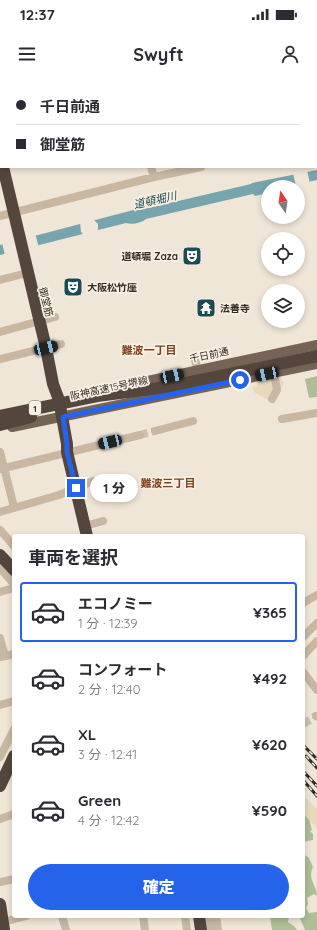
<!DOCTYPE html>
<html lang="ja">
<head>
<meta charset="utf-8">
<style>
  body { margin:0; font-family:Quicksand,"Noto Sans JP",sans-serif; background:#f2f2f3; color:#2b2b33; height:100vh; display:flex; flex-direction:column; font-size:15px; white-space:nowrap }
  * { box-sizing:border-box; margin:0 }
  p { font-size:13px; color:#7c7c81 }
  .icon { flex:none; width:22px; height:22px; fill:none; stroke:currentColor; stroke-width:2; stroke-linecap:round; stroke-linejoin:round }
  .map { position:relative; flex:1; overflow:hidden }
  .panel { position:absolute; left:12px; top:454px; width:293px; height:384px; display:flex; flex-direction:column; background:#fff; border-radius:4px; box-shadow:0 2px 6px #0003 }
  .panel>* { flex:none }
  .top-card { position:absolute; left:0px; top:0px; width:317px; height:88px; box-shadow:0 2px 6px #0003; display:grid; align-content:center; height:88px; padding:0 16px; background:#fff }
  .needle { width:26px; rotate:347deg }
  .buttons { position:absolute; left:261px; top:100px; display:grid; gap:8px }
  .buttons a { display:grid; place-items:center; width:44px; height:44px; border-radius:50%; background:#fff; box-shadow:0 2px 6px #0003; font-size:20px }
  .end { position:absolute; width:18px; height:18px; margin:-9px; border:5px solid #2563eb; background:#fff; box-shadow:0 0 0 2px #fff }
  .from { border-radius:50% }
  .bubble { position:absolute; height:28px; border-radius:14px; background:#fff; box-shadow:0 2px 6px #0003; font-size:13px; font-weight:800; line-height:28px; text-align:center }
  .car { position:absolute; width:12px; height:24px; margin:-12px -6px; border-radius:5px; box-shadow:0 0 3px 1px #0007; background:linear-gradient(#222 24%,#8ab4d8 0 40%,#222 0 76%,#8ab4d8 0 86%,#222 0) }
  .top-card b { display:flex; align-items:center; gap:14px; height:38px; font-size:15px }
  .top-card b+b { border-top:1px solid #e1e1e2 }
  .top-card i { width:10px; height:10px; background:#2b2b33 }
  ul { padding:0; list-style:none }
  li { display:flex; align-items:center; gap:12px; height:60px; margin:0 8px 6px; padding:0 8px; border:2px solid transparent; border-radius:4px }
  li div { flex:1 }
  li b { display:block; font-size:15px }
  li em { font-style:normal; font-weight:800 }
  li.selected { border-color:#2563eb }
  li>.icon { width:36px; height:36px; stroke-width:1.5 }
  h2 { padding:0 16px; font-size:18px; line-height:48px }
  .cta { display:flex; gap:8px; margin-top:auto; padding:8px 16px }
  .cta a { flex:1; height:46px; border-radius:24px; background:#2563eb; color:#fff; font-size:16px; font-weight:800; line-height:46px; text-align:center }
  .status { display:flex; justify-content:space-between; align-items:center; height:28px; padding:0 20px; background:#fff; direction:ltr }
  .status svg { height:11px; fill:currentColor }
  header { display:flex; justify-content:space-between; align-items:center; height:52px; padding:0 16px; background:#fff; font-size:18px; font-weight:800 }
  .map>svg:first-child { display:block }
</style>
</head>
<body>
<div class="status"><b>12:37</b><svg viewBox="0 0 49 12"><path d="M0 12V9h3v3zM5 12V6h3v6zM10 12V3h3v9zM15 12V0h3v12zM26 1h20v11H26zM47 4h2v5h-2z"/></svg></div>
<header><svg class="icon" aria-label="menu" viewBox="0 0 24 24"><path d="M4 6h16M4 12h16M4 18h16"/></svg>Swyft<svg class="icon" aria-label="person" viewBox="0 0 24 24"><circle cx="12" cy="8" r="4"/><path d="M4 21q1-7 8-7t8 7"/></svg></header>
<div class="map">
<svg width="317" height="850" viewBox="0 0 317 850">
  <rect width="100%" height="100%" fill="#f0e6d7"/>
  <!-- green -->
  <path fill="#aebe97" d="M317,296V317L309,318L305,299Z
    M303,733L309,739L312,750L310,751L313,754V760L303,762Z
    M303,774L309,778L313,787C307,800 317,805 317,816L314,814L307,818L308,824L306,828L309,833L317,832V850H305L299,836H303Z
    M270,836H289L288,842L294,846L297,850H272Z"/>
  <!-- plaza -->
  <path fill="#e8d9bd" d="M281,298L284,303L275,319L268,320L254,312L253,307L257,306V302Z
    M303,715L317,729V749L303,733Z"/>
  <!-- water -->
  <path fill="#76a5ad" d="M317,90V100L285,107H268V113L255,116L253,114L146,139C142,143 131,145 126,143L0,175V165L141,128L144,129L251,104L252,103Z"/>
  <!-- pier -->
  <path fill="#f0e6d7" d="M307,90L310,104L296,107L293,93Z
    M93,139L98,144V152L85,156L81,152L80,142Z
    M35,153L39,168L5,176L2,162Z"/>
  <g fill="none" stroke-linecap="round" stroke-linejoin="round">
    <!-- minor-tunnel -->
    <path stroke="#cac1b3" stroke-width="8" stroke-dasharray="8 4" stroke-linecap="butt" d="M140,355L155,351
      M303,644L316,636"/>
    <!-- minor -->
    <path stroke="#c8b7a3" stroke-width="8" d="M132,0V1
      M204,0V1
      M280,0V1
      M224,1L229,0
      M0,49H1
      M316,63H317
      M151,87L154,97
      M0,136L154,97L201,87
      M0,200L27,193
      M0,252L55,237
      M0,279L61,264
      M195,280L198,290
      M272,319L277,310L274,293
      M282,339L317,333
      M155,351L193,341
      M0,372L14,427
      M0,389L140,355
      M0,432L59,415L93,401
      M85,446L103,441
      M0,450L14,466
      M0,488L14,504
      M0,512L14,508
      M303,523L317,515
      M303,557L317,543
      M0,558L5,576
      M303,576L317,561
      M1,577L14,574
      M303,592L317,610
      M0,625L14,621
      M316,636H317
      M0,677L14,649
      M0,739L14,734
      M0,802L14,799
      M62,836L66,850
      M143,836L145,850
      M185,836L187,850
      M209,836L211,850
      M216,836L218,850
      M3,842L26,836"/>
    <!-- major -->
    <path stroke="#756356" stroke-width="10" d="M110,309L317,265
      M12,347L317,284"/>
    <!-- highway -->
    <path stroke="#54463c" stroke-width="12" d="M3,87L46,268L53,304L59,320L67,364V372L87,456
      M167,307L317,276
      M0,345L31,337
      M0,475L14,490
      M0,706L14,676
      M0,824L4,850
      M199,836L201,850"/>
    <defs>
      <path id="rail" d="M303,665L317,679
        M306,676L317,688
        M303,691L317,706
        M303,700L317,716"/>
    </defs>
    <!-- rail casing -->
    <use href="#rail" stroke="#332b25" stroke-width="3"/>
    <!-- rail -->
    <use href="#rail" stroke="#f8f0e2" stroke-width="1.5" stroke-dasharray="4.5" stroke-linecap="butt"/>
    <!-- highway-bridge -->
    <path stroke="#54463c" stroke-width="12" d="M0,336L97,316L167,307"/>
  </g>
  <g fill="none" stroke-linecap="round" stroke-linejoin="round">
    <!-- route -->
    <path stroke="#2563eb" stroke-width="5" d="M76,408L67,372V364L63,337L240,300"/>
  </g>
  <!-- icons -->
  <defs>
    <symbol id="theatre-square" viewBox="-11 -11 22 22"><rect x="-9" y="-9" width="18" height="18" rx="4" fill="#1c4a53" stroke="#f8f0e2"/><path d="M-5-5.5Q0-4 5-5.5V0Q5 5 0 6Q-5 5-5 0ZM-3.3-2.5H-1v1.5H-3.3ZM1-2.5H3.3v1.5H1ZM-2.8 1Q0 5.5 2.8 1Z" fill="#fff"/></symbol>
    <symbol id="temple-square" viewBox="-11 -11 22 22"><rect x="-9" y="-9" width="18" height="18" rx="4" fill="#1c4a53" stroke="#f8f0e2"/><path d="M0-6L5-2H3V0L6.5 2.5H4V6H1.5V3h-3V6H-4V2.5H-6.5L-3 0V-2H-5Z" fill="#fff"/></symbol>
  </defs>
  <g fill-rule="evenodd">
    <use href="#theatre-square" x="181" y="165" width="22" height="22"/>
    <use href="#theatre-square" x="62" y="196" width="22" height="22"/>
    <use href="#temple-square" x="195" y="217" width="22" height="22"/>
  </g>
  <g text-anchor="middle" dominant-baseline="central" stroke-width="3.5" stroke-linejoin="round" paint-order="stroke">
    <!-- shield labels -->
    <rect fill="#f8f0e2" stroke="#6e665e" stroke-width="1" x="29" y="321" width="12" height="14" rx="3"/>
    <g font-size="9" font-weight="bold" fill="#332b25">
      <text x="35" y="328">1</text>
    </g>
    <!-- poi labels -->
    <g font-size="10" font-weight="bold" fill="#332b25" stroke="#f8f0e2" text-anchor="start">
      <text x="178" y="176" text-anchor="end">道頓堀 Zaza</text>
      <text x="87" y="207">大阪松竹座</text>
      <text x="220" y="228">法善寺</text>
    </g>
    <!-- street labels -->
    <g font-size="10" fill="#332b25" stroke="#f8f0e2">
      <text transform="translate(46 222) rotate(76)">御堂筋</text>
      <text transform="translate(209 275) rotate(-12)">千日前通</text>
      <text transform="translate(109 308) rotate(-12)">阪神高速15号堺線</text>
    </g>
    <!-- water labels -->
    <g font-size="11" font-style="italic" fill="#1c4a53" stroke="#f8f0e2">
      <text transform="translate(155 120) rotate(-13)">道頓堀川</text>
    </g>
    <!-- neighbourhood labels -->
    <g font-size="11" font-weight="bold" fill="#803f1f" stroke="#f8f0e2">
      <text x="149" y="270">難波一丁目</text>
      <text x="168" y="403">難波三丁目</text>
    </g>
  </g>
</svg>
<div class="buttons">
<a><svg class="needle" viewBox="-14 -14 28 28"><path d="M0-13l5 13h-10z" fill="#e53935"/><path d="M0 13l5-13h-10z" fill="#7c7c81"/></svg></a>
<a><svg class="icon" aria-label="locate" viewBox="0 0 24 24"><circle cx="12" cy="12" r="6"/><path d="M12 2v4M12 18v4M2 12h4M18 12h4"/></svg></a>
<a><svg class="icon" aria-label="layers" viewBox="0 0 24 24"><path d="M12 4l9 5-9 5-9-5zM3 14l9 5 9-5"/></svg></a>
</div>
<i class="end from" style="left:240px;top:300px"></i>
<i class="end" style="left:76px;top:408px"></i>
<div class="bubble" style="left:90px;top:394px;width:48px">1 分</div>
<i class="car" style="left:46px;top:268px;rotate:77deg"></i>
<i class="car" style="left:267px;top:294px;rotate:258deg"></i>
<i class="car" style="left:172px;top:296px;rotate:78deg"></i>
<i class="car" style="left:110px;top:362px;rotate:257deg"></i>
<div class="top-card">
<b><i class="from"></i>千日前通</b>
<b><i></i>御堂筋</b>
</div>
<section class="panel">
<h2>車両を選択</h2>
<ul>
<li class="selected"><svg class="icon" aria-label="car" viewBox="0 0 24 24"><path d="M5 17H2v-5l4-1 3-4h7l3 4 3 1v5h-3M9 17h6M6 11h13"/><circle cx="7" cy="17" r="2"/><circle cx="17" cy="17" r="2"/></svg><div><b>エコノミー</b><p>1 分 · 12:39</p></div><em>¥365</em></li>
<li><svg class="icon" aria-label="car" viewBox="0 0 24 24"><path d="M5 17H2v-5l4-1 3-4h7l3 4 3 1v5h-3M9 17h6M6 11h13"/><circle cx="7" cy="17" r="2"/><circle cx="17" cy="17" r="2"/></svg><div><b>コンフォート</b><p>2 分 · 12:40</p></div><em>¥492</em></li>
<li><svg class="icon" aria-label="car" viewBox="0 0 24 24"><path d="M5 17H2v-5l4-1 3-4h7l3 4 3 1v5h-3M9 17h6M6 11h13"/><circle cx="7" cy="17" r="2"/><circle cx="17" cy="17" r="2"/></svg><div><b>XL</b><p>3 分 · 12:41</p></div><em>¥620</em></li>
<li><svg class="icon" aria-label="car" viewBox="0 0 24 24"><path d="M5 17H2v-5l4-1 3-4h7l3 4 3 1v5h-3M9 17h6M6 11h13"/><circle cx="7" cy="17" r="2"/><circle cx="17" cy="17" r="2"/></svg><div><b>Green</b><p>4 分 · 12:42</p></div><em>¥590</em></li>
</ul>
<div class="cta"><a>確定</a></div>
</section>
</div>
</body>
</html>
